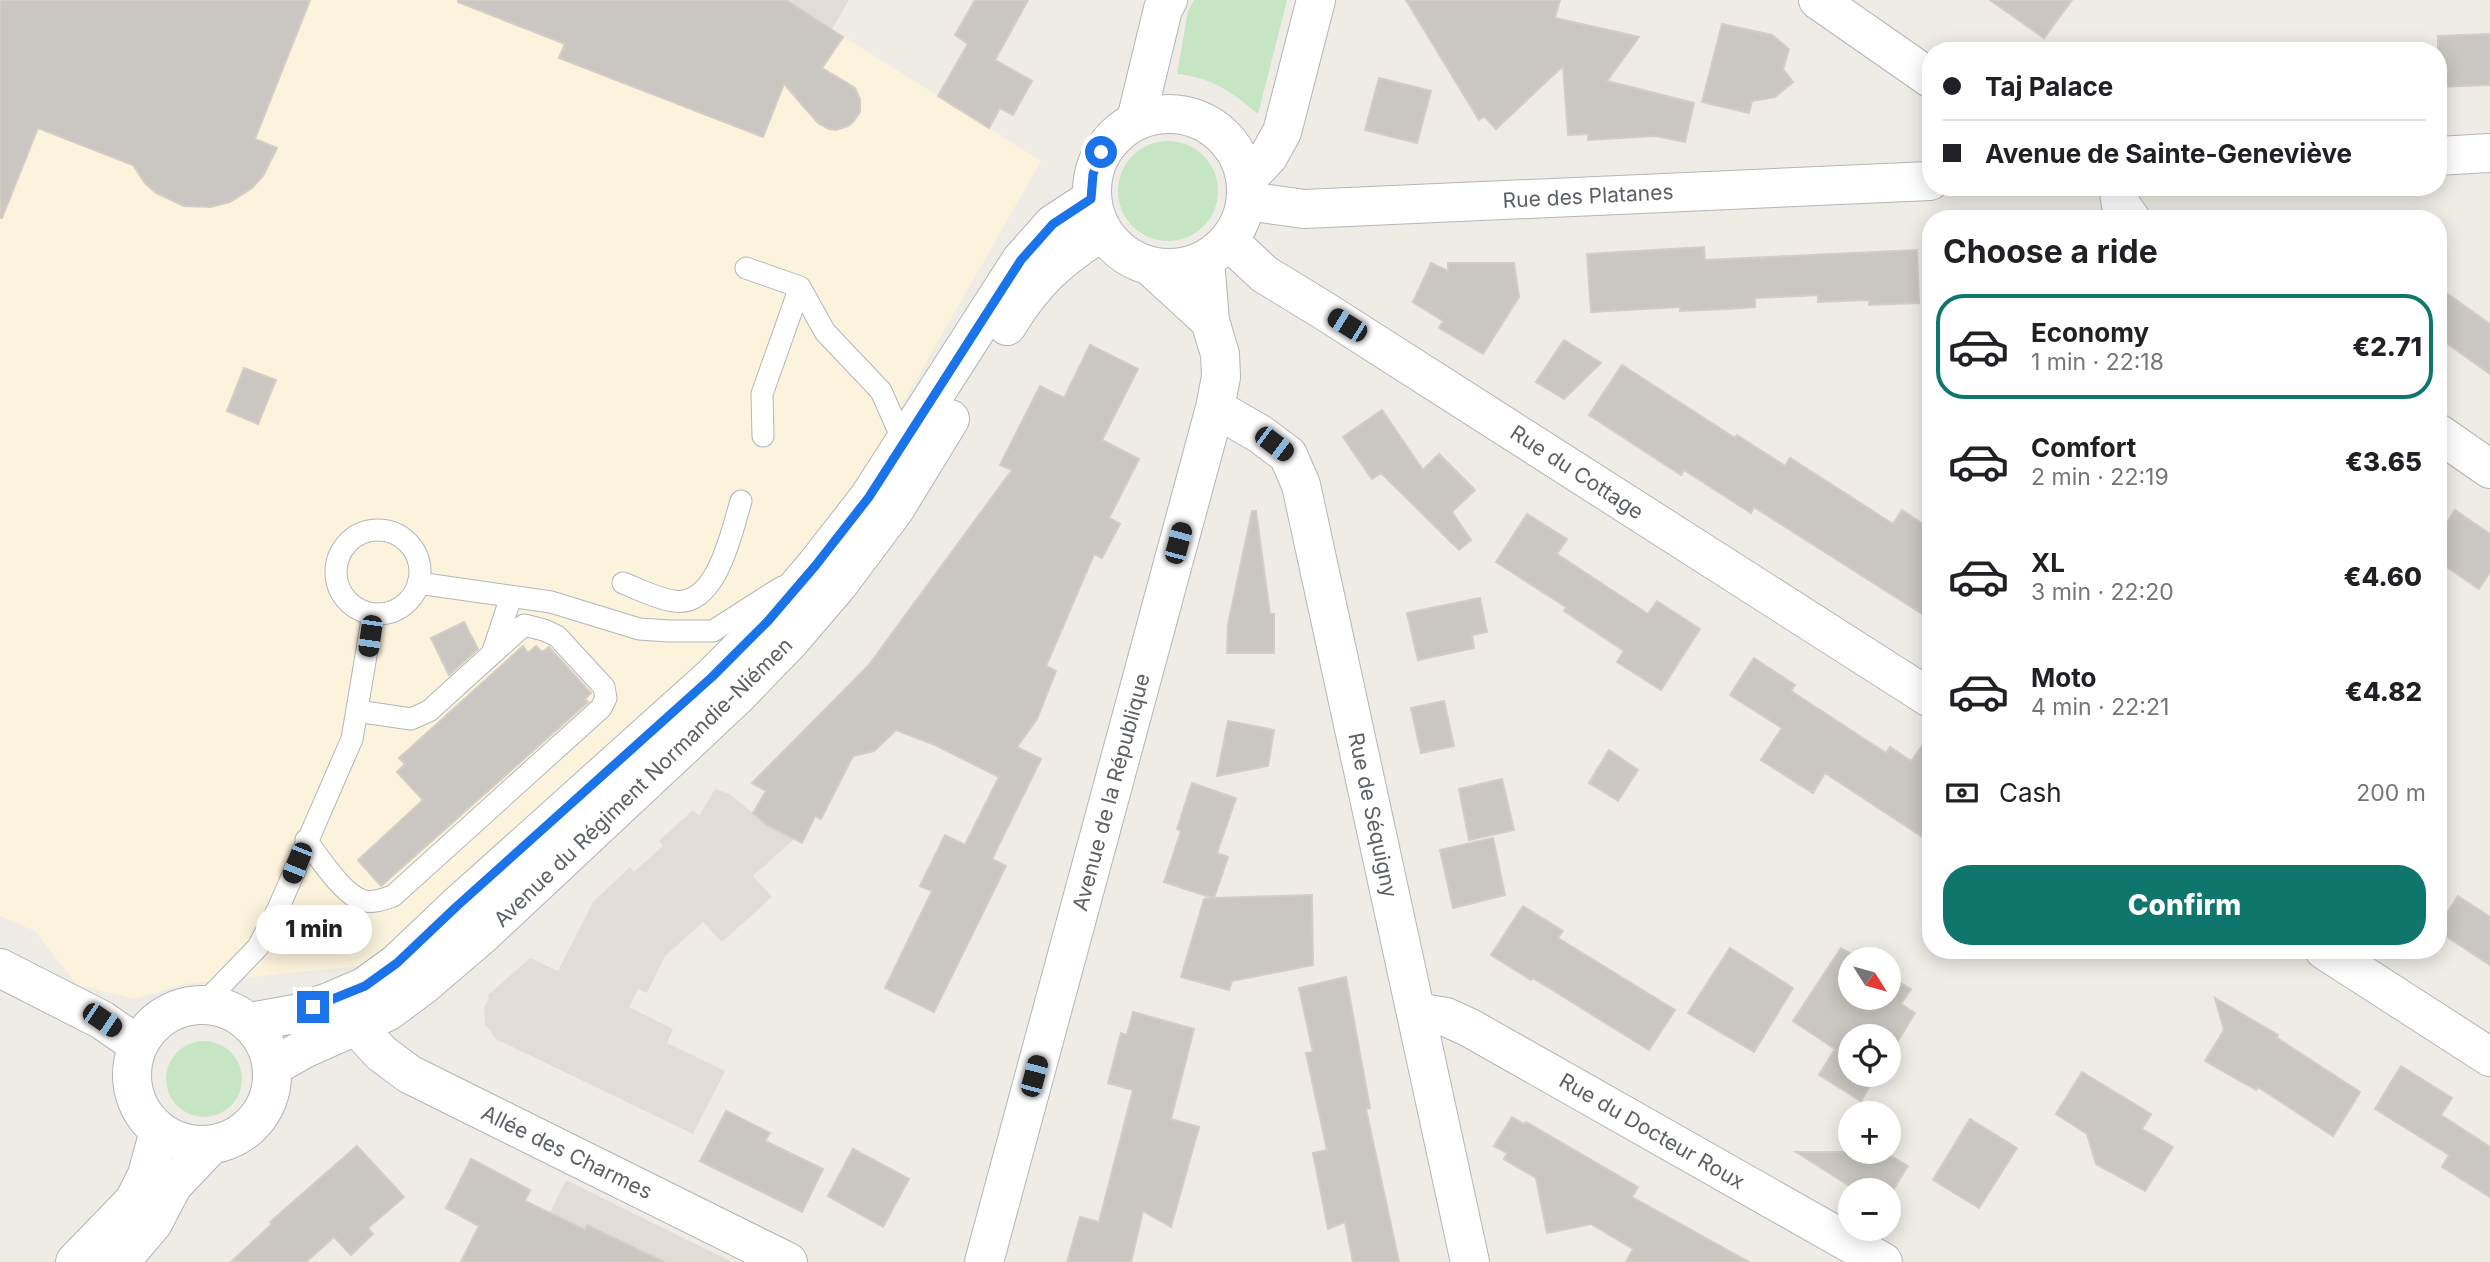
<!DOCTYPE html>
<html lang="en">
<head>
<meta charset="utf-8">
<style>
  body { margin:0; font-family:Inter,sans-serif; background:#f2f2f2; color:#202124; height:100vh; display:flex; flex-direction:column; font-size:26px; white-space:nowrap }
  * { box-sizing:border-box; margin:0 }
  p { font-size:23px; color:#757577 }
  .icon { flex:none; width:38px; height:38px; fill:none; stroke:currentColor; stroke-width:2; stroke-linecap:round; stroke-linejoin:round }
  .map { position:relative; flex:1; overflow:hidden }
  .side { position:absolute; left:1922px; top:210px; width:525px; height:749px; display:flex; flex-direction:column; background:#fff; border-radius:28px; box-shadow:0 4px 18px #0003 }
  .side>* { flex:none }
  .hud { position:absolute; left:1922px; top:42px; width:525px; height:154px; border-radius:28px; box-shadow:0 4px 18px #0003; display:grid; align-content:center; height:154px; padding:0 21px; background:#fff }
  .needle { width:46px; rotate:127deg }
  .controls { position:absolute; left:1838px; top:947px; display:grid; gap:14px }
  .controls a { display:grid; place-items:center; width:63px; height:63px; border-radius:50%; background:#fff; box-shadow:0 4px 18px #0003; font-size:35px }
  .end { position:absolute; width:32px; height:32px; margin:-16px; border:9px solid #1a73e8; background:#fff; box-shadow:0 0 0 4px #fff }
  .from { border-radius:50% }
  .bubble { position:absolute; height:49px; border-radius:24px; background:#fff; box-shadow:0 4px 18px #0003; font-size:23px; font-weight:800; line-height:49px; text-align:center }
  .car { position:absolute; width:21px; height:42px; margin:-21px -10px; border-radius:9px; box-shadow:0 0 5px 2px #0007; background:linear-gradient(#222 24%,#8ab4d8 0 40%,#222 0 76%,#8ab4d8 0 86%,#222 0) }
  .hud b { display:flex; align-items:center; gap:24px; height:66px; font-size:26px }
  .hud b+b { border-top:2px solid #e0e0e0 }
  .hud i { width:18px; height:18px; background:#202124 }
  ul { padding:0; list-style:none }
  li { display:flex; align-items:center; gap:21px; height:105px; margin:0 14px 10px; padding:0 7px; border:4px solid transparent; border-radius:28px }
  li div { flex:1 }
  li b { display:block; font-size:26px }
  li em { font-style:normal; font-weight:800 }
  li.on { border-color:#0f766e }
  li>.icon { width:63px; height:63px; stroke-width:1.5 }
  h2 { padding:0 21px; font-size:32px; line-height:84px }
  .pay { display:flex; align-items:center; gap:18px; height:77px; padding:0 21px; font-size:26px }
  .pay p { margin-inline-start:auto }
  .cta { display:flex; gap:14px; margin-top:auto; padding:14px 21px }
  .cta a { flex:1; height:80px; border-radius:28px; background:#0f766e; color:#fff; font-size:28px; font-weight:800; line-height:80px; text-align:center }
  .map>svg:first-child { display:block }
</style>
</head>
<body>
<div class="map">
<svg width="2490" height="1262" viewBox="0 0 2490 1262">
  <rect width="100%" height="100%" fill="#eeece5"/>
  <!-- commercial -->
  <path fill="#fcf3dc" d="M0,0H786L1041,161L874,454L803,552L716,651L369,965L184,984L135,999L77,985L35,931L0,916Z"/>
  <!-- education -->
  <path fill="#e1ddd6" d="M786,0H849L832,29Z
    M715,789L730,794L767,825L794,839L753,876L772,897L722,942L703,922L665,956L647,993L638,989L629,1007L673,1029L667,1043L725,1071L693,1134L496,1039L485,1024L484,1008L489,998L487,996L530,958L558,971L593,902L630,867L634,872L663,846L659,841L693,810L699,816Z
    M566,1180L732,1262H526Z"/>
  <!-- green -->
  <path fill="#c5e5c3" d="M1194,0H1287L1258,114C1232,92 1213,78 1177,74L1188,11Z
    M1118 191a50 50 0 1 1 100 0a50 50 0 1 1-100 0Z
    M166 1079a38 38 0 1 1 76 0a38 38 0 1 1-76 0Z"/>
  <!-- building -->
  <path fill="#cac7c2" stroke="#d3cdc4" stroke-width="2" d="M0,0H310L255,139L277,148L263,176L252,188L230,202L210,207L184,206L156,193L145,183L133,165L38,128L2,218H0Z
    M458,0H786L843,37L822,68L855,88L860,99V112L853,122L848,126L836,130L829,129L818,123L784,84L763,137L559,58L565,44L458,2Z
    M975,0H1028L995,60L1032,81L1013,115L1000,108L989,128L938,96L968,44L955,35Z
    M1406,0H1560L1555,18L1639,37L1607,81L1694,103L1685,142L1656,136L1588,140V134L1568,135L1563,66L1496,129L1484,116L1479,120Z
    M1990,0H2072L2044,38Z
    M1722,24L1772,35L1789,49L1783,69L1793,82L1775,97L1752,101L1749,113L1702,102Z
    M2490,34V85L2438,87V36Z
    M1379,78L1431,91L1417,143L1365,130Z
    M1704,247L1705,260L1917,250L1919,303L1869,305V300L1818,302V295L1755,298V307L1728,309L1680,311V307L1591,312L1587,254Z
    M1431,263L1448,271V263H1514L1519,297L1483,354L1439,328L1443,321L1413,302Z
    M2438,287L2490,324V374L2438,337Z
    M1564,340L1601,363L1564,399L1536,382Z
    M1090,345L1138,369L1102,440L1139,459L1109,518L1120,524L1102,558L1094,554L1046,666L1056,671L1037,719L1017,747L1041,759L992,859L1006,866L934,1012L885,988L932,891L920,886L945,835L965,845L999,777L935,745L896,730L874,751L853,756L821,819L815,816L802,843L767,825L753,813L766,791L752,783L868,666L1012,470L1000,465L1040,386L1064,398Z
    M1622,365L1735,438L1737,435L1785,466L1790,458L1893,524L1902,510L1930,529V619L1754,507L1751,513L1684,470L1681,475L1589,415Z
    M244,368L276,380L258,424L227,411Z
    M1382,410L1423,470L1439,454L1475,490L1452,512L1471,540L1459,550L1381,473L1372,479L1343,437Z
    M2455,510L2490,534V572L2479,589L2438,561V537Z
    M1252,511H1256L1270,614H1274V653H1227L1228,624Z
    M1527,514L1567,539L1557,554L1648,614L1657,601L1700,629L1661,690L1617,662L1624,651L1564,611L1566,607L1496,562Z
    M1480,598L1487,632L1472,635L1474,648L1418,660L1407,613Z
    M464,622L478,649L449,675L431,638Z
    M523,646L528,653L536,646L542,652L549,647L591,693L585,699L588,702L381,886L358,860L423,800L397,772L405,764L399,758Z
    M1754,658L1795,685L1791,691L1886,753L1890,747L1911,761L1930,735V842L1825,773L1813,793L1761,760L1782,728L1730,695Z
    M1444,701L1454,746L1421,753L1411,708Z
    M1228,721L1274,730L1268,766L1217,776Z
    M1609,750L1638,770L1618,801L1589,783Z
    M1502,779L1514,830L1469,840L1459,789Z
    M1192,783L1236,798L1217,853L1228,857L1214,898L1312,895L1313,965L1232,981L1229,990L1181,977L1204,899L1213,898L1164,882L1181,831L1177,829Z
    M1493,838L1505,895L1453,908L1440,850Z
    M2458,896L2490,917V965L2438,931V927Z
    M1523,906L1563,931L1558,938L1675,1010L1649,1050L1533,978L1531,980L1491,955Z
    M1730,948L1793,988L1754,1052L1688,1013Z
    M1841,948L1860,959H1850V998H1888V976L1911,989L1901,1004L1915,1013L1888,1057V1036H1850V1074H1877L1861,1101L1819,1075L1835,1049L1793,1021Z
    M1346,977L1370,1108L1366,1109L1399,1262H1353L1345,1222L1328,1229L1313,1153L1327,1150L1306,1053L1313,1052L1299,988Z
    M2215,998L2278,1035L2277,1038L2360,1092L2333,1136L2258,1087L2256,1090L2205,1061L2224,1030Z
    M1133,1012L1194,1029L1171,1119L1199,1127L1171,1227L1143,1211L1131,1262H1067L1080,1217L1099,1222L1133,1090L1108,1083L1121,1033L1127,1035Z
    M2401,1066L2452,1098L2441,1115L2490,1147V1197L2442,1167L2449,1155L2375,1109Z
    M2082,1072L2151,1114L2142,1129L2173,1147L2145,1191L2096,1164L2087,1134L2056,1114Z
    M726,1111L770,1133L765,1141L823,1169L802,1212L700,1161Z
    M1512,1117L1524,1124L1526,1122L1638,1187L1632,1197L1749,1262H1626L1633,1249L1591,1224L1547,1233L1536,1178L1504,1159L1507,1153L1494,1146Z
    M1970,1119L2017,1148L1979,1208L1933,1180Z
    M357,1146L404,1197L368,1228L373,1234L351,1255L334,1237L306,1262H231L272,1224L270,1222Z
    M853,1149L909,1179L883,1227L828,1196Z
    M1796,1152H1884L1908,1166L1893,1190H1856Z
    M471,1159L530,1190L525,1201L585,1230L587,1225L664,1262H461L479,1226L446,1208Z"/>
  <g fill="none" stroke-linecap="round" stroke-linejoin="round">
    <defs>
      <path id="service" d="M746,268L800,287L825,332L881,391L904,443
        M763,436L762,394L800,287
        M336 572a42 42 0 1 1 84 0a42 42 0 1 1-84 0Z
        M418,583L551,602L639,629L669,631H713L782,587
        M623,583C639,589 657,599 674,601C717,608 732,530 741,501
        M493,651L511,597
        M306,840C319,857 344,897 365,901C374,903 384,899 393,896L601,708L606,698L604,687L557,636L544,630L524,625L429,711L411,719L357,711
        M203,1004L258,947L278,909L352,739L373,614"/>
      <path id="minor" d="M1818,0L1930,78
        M2438,156L2490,153
        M2118,187L2121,205L2131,219
        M1247,201L1304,209L1930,181
        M1229,241L1264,274L1323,310L1930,698
        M1150,266L1210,321
        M1215,408L1260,434L1288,455L1301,485L1470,1262
        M2438,433L2490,469
        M2324,950L2490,1057
        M0,968L102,1020L138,1045
        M1416,1012L1446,1017L1470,1028L1883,1262
        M357,1027L381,1053L409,1074L788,1262
        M984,1262L1215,408L1221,377L1220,354L1210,321L1205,260"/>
      <path id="secondary" d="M1092 191a77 77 0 1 1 154 0a77 77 0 1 1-154 0Z
        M1136,120L1163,9L1168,0
        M1247,179L1268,157L1282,132L1316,0
        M1007,326C1034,281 1059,259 1103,231
        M132 1075a70 70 0 1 1 140 0a70 70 0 1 1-140 0Z
        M250,1022L295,1014L331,1001L364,987L397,963L456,907L712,677L768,621L816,565L869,497L1021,260L1053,224L1091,199
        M272,1067L304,1049L387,1012L421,987L483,934L736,697L791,640L838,585L895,509L950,419
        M75,1262L134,1201L147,1175L159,1131
        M120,1262L153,1223L173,1185L211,1145"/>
    </defs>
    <!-- service casing -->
    <use href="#service" stroke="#b2b6b9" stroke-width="23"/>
    <!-- minor casing -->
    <use href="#minor" stroke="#b2b6b9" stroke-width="40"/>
    <!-- secondary casing -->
    <use href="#secondary" stroke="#b1b5b9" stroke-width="40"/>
    <!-- service -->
    <use href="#service" stroke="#fff" stroke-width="21"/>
    <!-- minor -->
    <use href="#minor" stroke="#fff" stroke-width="38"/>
    <!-- secondary -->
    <use href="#secondary" stroke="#fff" stroke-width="38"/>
  </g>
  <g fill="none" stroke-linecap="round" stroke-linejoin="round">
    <!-- route -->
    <path stroke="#1a73e8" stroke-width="9" d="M313,1007L365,986L397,963L456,907L712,677L768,621L816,565L869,497L1021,260L1053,224L1091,199L1093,174L1101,152"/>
  </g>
  <g text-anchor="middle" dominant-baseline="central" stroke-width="6" stroke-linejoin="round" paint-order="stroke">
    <!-- street labels -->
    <g font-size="21" fill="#5d6165" stroke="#fff">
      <text transform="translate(1588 196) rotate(-3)">Rue des Platanes</text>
      <text transform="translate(1577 472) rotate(33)">Rue du Cottage</text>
      <text transform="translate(643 782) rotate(-44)">Avenue du Régiment Normandie-Niémen</text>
      <text transform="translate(1111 792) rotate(-75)">Avenue de la République</text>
      <text transform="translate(1373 815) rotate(78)">Rue de Séquigny</text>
      <text transform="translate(1652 1131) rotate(30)">Rue du Docteur Roux</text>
      <text transform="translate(567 1152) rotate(26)">Allée des Charmes</text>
    </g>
  </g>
</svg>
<div class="controls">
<a><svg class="needle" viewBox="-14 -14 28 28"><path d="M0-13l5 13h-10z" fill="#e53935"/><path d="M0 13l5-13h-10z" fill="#757577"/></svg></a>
<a><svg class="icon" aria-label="locate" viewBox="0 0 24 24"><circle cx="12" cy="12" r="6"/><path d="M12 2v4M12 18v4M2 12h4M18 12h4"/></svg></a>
<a>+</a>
<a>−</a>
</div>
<i class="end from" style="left:1101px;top:152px"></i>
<i class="end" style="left:313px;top:1007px"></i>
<div class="bubble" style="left:256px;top:905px;width:116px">1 min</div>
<i class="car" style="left:1347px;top:325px;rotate:302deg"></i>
<i class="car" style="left:1274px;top:444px;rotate:127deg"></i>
<i class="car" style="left:1178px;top:543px;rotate:15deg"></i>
<i class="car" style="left:370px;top:636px;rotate:188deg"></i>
<i class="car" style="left:297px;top:863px;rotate:202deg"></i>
<i class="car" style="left:102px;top:1020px;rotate:124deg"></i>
<i class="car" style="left:1034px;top:1076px;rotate:15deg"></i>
<div class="hud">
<b><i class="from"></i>Taj Palace</b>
<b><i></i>Avenue de Sainte-Geneviève</b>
</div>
<section class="side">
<h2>Choose a ride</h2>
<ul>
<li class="on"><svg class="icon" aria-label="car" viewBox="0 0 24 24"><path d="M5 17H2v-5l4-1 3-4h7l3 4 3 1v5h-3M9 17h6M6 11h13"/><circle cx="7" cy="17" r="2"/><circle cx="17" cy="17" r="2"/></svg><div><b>Economy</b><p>1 min · 22:18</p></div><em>€2.71</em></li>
<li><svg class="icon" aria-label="car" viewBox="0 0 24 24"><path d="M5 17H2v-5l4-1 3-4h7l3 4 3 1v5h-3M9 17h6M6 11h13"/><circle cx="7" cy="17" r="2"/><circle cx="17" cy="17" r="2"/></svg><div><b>Comfort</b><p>2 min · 22:19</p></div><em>€3.65</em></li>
<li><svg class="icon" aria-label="car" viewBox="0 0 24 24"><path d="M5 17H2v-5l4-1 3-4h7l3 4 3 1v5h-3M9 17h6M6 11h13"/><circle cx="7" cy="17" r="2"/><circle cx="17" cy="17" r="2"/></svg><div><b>XL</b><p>3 min · 22:20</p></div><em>€4.60</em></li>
<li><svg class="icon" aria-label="car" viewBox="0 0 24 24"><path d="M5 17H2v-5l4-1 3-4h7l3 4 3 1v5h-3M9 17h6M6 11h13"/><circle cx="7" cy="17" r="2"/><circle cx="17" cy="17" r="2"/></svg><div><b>Moto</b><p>4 min · 22:21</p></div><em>€4.82</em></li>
</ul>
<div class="pay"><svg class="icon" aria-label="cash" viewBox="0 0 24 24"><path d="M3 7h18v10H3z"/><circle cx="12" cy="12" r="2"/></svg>Cash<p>200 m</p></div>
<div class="cta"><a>Confirm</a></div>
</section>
</div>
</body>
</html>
